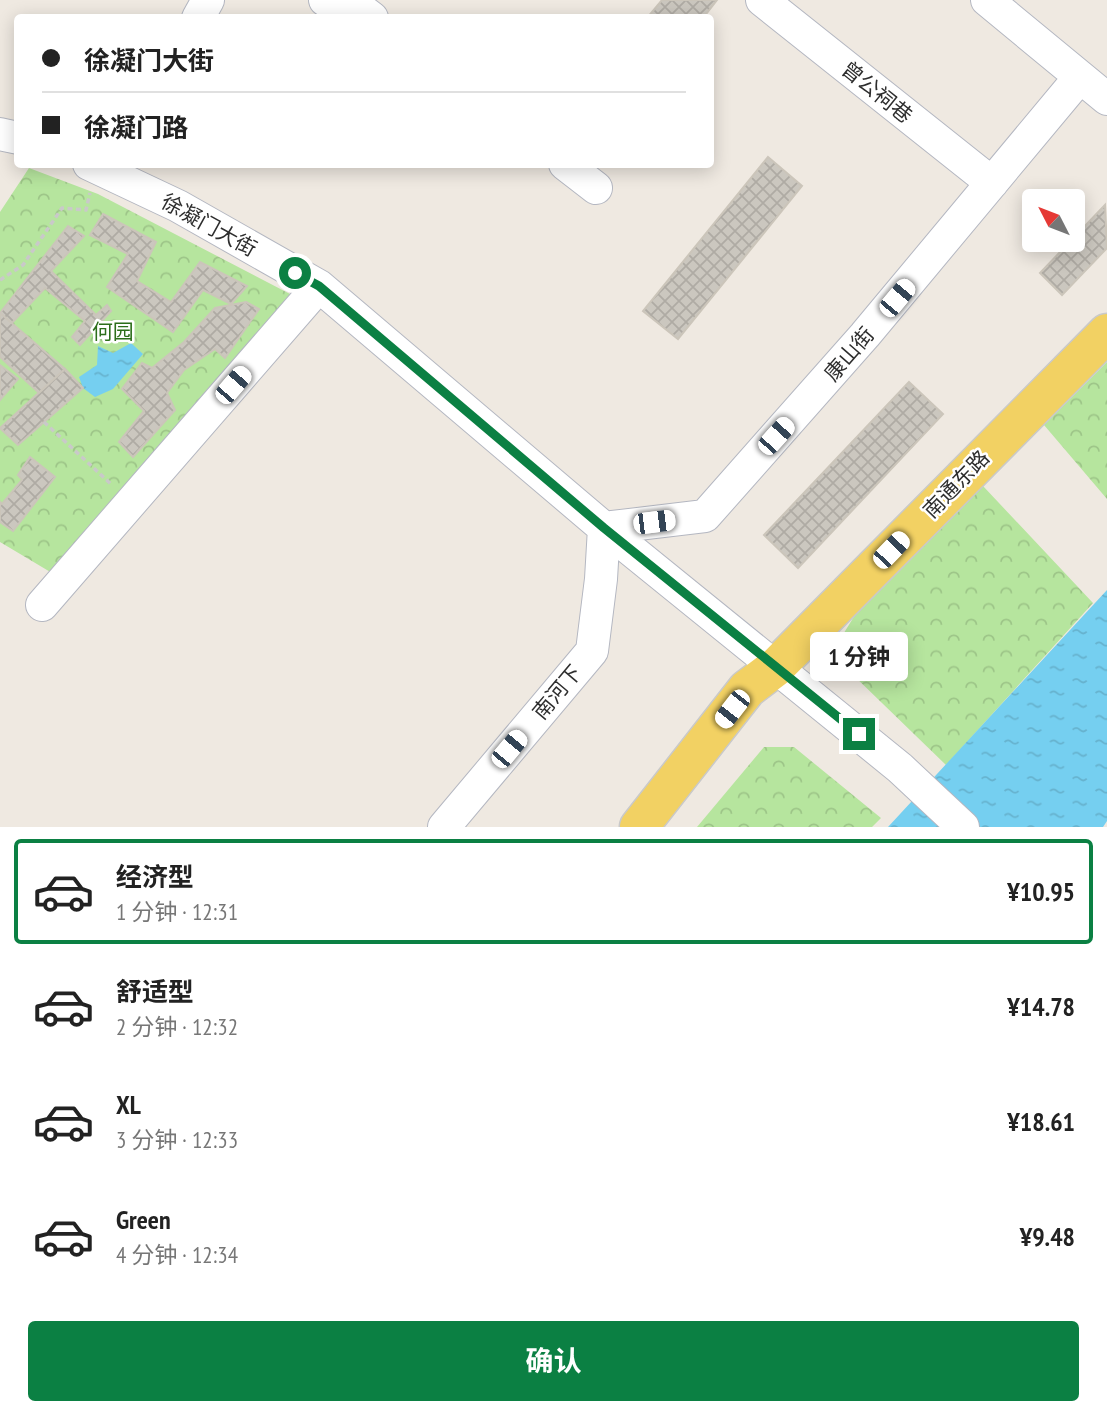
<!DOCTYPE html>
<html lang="zh">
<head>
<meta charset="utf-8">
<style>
  body { margin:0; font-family:"PT Sans Narrow","Noto Sans SC",sans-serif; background:#f6f6f6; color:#222; height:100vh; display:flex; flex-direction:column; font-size:26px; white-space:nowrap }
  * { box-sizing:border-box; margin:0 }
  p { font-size:23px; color:#767676 }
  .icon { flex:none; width:38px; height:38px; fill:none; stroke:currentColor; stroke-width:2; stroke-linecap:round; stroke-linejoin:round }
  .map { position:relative; height:827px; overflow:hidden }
  .sheet { display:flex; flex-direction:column; background:#fff; flex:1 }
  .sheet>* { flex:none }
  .hud { position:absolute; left:14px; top:14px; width:700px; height:154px; border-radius:7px; box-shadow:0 4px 18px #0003; display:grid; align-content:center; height:154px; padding:0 28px; background:#fff }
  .needle { width:46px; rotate:312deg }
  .tools { position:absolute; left:1022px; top:189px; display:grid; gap:14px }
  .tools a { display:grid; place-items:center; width:63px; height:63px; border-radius:7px; background:#fff; box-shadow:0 4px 18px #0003; font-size:35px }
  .end { position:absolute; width:32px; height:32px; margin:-16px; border:9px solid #0b8043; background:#fff; box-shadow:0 0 0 4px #fff }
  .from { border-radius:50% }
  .bubble { position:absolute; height:49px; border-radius:7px; background:#fff; box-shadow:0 4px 18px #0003; font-size:23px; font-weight:700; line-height:49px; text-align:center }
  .car { position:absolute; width:21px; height:42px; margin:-21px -10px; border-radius:9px; box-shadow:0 0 5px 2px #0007; background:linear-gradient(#fff 24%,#345 0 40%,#fff 0 76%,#345 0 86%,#fff 0) }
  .hud b { display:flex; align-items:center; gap:24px; height:66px; font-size:26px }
  .hud b+b { border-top:2px solid #e0e0e0 }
  .hud i { width:18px; height:18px; background:#222 }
  ul { padding:12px 0 0; list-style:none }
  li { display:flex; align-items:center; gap:21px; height:105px; margin:0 14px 10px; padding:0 14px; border:4px solid transparent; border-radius:7px }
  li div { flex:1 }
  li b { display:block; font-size:26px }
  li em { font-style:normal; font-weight:700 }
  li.current { border-color:#0b8043 }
  li>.icon { width:63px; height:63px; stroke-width:1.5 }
  .primary-button { display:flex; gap:14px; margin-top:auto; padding:14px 28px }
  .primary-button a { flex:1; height:80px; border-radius:7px; background:#0b8043; color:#fff; font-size:28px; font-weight:700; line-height:80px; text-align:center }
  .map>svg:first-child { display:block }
</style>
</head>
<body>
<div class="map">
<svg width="1107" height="827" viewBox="0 0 1107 827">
  <defs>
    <pattern id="forest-crowns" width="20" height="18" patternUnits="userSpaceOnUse" patternTransform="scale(1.75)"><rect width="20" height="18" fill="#b6e59e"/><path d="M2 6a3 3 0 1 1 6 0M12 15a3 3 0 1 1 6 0" fill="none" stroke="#9dc588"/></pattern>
    <pattern id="water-ripples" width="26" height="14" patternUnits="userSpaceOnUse" patternTransform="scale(1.75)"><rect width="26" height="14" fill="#75cff0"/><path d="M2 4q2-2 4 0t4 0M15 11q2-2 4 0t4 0" fill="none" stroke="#66b2ce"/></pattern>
    <pattern id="building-cross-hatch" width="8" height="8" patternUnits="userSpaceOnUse" patternTransform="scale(1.75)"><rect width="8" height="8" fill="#cbc7bf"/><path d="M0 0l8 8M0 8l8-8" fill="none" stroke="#afaba4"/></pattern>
  </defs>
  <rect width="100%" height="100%" fill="#efe9e1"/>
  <!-- forest -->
  <path fill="url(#forest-crowns)" d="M29,168L98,194L292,295L52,573L0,542V212Z
    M1107,362V499L1044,425Z
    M983,486L1093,603L946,765L850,672L842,636L855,615Z
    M764,747H794L881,818L872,827H697Z"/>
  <!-- water -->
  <path fill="url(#water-ripples)" d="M131,343L143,354L113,389L95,397L83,388L79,377L97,365L98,346L113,353Z
    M1107,590V821L1103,827H888Z"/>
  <!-- building -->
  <path fill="url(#building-cross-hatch)" stroke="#cbc5ba" stroke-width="2" d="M662,0H717L703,18H647Z
    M768,157L802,186L678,339L643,311Z
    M1105,205L1107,248L1062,295L1040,273Z
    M103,214L156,242L137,281L171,302L200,262L247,286L231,304L203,290L173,332L107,287L128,254L90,235Z
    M68,226L84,236L51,271L96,315L107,305L111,311L80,345L72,337L85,321L45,288L12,323L0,313Z
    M246,302L259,309L225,358L215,349L184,370L167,393L175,410L133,457L119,442L144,411L122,389L142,363L152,368L184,342L215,308Z
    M0,313L65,369L39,393L0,357Z
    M0,365L18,379L0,400Z
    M65,369L83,388L18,445L0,428Z
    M909,382L943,414L798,568L764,535Z
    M30,457L55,477L13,531L0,522V502L2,504L22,480L18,475Z"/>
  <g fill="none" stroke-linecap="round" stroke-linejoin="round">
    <defs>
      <path id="minor" d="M325,0L335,7L355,5L372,18
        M762,0L992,183
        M987,0L1107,99
        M198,18L208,0
        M0,134L18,138
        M89,164L178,206L319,286L604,528L900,768L963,827
        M565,164L596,188
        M42,605L319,286
        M444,827L592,651L601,579L604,528L705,516L865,335L1080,77"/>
      <path id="major" d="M639,827L747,689L776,667L1107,333"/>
    </defs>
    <!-- minor casing -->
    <use href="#minor" stroke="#b4b7c1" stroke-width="34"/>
    <!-- major casing -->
    <use href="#major" stroke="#c9c9c9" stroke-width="41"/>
    <!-- path -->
    <path stroke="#c9c9c9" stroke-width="3.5" stroke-dasharray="5 3.5" stroke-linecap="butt" d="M0,280L23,265L62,208L86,210L90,193
      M44,422L112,485"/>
    <!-- minor -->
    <use href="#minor" stroke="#fff" stroke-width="32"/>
    <!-- major -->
    <use href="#major" stroke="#f2d163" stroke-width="38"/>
  </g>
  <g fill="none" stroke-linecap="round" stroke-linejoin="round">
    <!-- route -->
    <path stroke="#0b8043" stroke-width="9" d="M295,273L319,286L604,528L859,734"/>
  </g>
  <g text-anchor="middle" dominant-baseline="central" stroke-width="5" stroke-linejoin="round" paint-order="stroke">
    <!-- street labels -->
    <g font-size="21" fill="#2e2e2e" stroke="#fff">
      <text transform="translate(877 92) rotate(39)">曾公祠巷</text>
      <text transform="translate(209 225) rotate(29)">徐凝门大街</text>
      <text transform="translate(849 354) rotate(-49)">康山街</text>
      <text transform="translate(956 484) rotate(-46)">南通东路</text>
      <text transform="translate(557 692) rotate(-50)">南河下</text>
    </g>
    <!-- park labels -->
    <g font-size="21" fill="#2c6e1b" stroke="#fff">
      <text x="113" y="331">何园</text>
    </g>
  </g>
</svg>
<div class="tools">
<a><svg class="needle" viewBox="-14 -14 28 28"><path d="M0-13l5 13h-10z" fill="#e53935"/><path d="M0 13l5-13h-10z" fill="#767676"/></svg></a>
</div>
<i class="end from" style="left:295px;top:273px"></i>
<i class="end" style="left:859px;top:734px"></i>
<div class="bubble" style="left:810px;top:632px;width:98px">1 分钟</div>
<i class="car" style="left:897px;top:298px;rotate:40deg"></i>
<i class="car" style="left:233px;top:385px;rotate:41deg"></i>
<i class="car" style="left:776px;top:436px;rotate:42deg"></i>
<i class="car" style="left:654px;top:522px;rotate:83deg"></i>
<i class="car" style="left:891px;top:550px;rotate:44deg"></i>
<i class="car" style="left:732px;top:709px;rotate:218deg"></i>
<i class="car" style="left:509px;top:749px;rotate:40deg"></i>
<div class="hud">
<b><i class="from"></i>徐凝门大街</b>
<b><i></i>徐凝门路</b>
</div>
</div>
<section class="sheet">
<ul>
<li class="current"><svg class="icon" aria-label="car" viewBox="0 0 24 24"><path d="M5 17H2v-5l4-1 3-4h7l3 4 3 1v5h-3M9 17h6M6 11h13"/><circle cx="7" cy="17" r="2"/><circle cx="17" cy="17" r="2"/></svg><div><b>经济型</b><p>1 分钟 · 12:31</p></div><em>¥10.95</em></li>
<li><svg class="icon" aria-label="car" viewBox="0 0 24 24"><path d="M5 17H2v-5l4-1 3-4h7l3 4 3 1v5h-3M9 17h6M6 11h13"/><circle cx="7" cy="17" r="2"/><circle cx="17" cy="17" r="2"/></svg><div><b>舒适型</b><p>2 分钟 · 12:32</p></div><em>¥14.78</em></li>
<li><svg class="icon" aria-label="car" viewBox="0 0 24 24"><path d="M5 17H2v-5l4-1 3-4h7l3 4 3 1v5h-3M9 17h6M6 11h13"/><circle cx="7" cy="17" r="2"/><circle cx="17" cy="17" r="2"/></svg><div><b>XL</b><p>3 分钟 · 12:33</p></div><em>¥18.61</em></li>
<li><svg class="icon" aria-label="car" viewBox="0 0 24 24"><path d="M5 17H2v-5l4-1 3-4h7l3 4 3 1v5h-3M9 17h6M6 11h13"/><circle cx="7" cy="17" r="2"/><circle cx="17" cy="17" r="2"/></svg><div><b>Green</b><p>4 分钟 · 12:34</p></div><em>¥9.48</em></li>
</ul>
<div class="primary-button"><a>确认</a></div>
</section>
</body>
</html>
